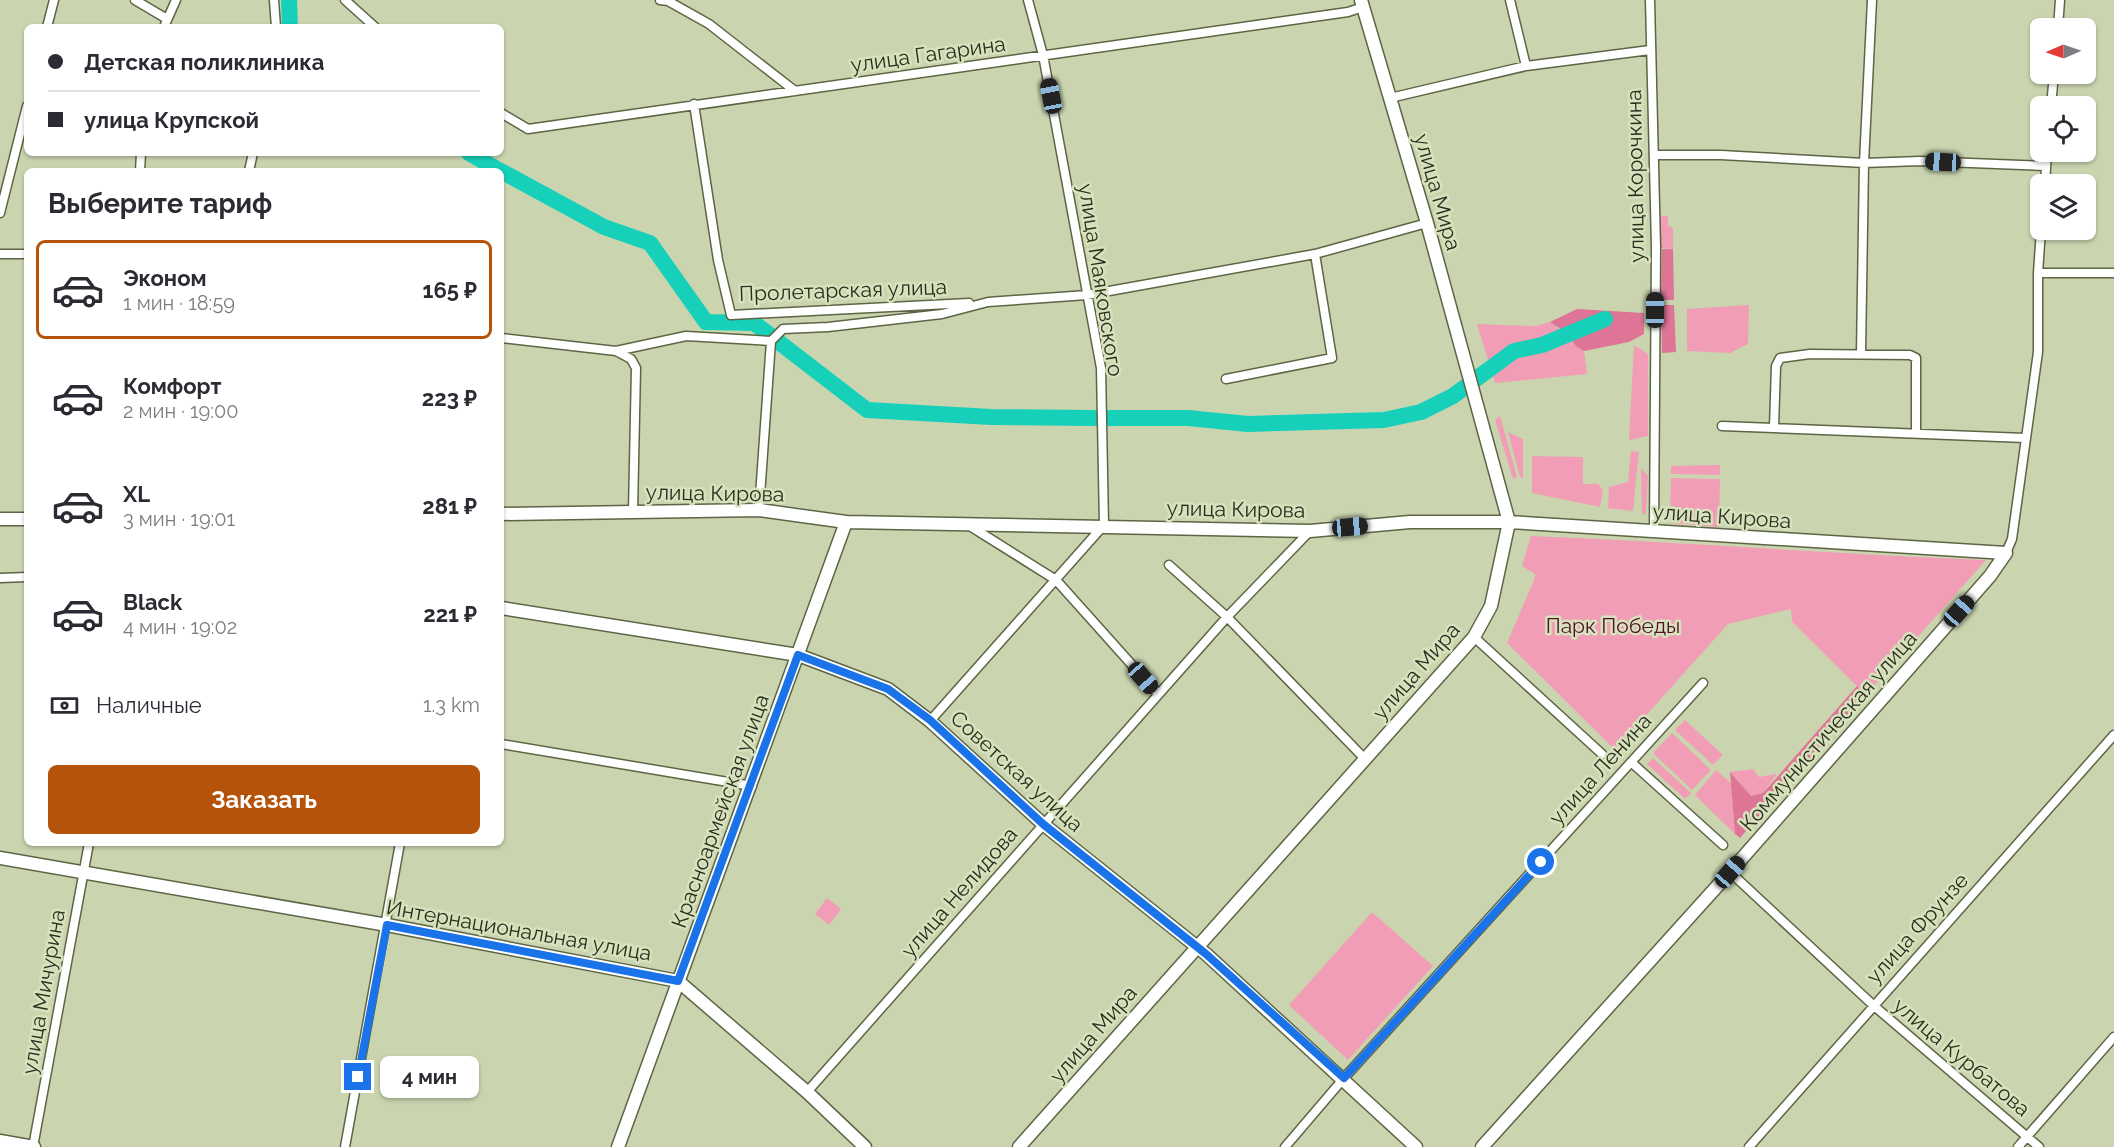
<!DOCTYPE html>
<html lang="ru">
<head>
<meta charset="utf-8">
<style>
  body { margin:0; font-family:Raleway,sans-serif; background:#f2f2f3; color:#2b2b33; height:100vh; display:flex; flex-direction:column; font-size:22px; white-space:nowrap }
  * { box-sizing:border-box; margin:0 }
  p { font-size:20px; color:#7c7c81 }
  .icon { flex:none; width:33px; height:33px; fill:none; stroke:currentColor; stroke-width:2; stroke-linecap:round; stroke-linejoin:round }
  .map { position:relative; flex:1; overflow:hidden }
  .details { position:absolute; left:24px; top:168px; width:480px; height:678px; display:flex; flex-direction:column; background:#fff; border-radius:9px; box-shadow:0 2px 4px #0004 }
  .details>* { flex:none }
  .guide { position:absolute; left:24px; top:24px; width:480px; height:132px; border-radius:9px; box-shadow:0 2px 4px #0004; display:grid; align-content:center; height:132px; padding:0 24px; background:#fff }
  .needle { width:39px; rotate:268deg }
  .controls { position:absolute; left:2030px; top:18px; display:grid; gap:12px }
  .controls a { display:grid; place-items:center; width:66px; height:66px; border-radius:9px; background:#fff; box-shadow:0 2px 4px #0004; font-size:30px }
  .end { position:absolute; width:27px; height:27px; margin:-14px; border:8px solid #1a73e8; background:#fff; box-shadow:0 0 0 3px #fff }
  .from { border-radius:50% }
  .bubble { position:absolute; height:42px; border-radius:9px; background:#fff; box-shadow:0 2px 4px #0004; font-size:20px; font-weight:700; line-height:42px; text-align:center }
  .car { position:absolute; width:18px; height:36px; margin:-18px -9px; border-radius:8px; box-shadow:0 0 4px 2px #0007; background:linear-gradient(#222 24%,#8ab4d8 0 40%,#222 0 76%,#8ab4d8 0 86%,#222 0) }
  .guide b { display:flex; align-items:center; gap:21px; height:57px; font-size:22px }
  .guide b+b { border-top:2px solid #e1e1e2 }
  .guide i { width:15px; height:15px; background:#2b2b33 }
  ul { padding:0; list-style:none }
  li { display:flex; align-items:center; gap:18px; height:99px; margin:0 12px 9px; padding:0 12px; border:3px solid transparent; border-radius:9px }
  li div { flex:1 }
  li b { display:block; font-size:22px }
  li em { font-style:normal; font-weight:700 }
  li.active { border-color:#b45309 }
  li>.icon { width:54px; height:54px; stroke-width:1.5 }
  h2 { padding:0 24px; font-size:27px; line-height:72px }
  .pay { display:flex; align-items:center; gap:15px; height:66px; padding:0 24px; font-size:22px }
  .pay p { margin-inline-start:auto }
  .primary-button { display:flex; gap:12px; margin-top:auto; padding:12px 24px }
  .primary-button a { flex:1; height:69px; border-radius:9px; background:#b45309; color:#fff; font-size:24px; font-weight:700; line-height:69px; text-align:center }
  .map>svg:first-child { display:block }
</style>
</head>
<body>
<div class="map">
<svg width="2114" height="1147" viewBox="0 0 2114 1147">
  <rect width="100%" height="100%" fill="#cad5b0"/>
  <!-- green -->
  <path fill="#f29db6" d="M1660,216H1668V226L1673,228V249L1661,248Z
    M1749,305L1748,344L1730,353L1687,351V309Z
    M1550,322C1563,331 1571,344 1584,351L1587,374L1495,383L1477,324L1536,326Z
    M1634,345L1648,354V436L1629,440Z
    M1500,416L1517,477L1513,479L1495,420Z
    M1508,432L1523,439V479L1520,477Z
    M1631,451L1639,452L1633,511L1608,508L1609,487L1628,482Z
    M1532,456L1583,457V484H1598L1603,490L1600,507L1532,493Z
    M1720,465V475L1671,474V466Z
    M1641,468L1648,476L1646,513L1642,515Z
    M1671,478L1720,479L1719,527L1670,523Z
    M1531,536C1683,542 1834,554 1986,560L1866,695L1792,622L1791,609L1728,624L1615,750L1507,643L1534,580L1535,574L1522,566Z
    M1685,720L1723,755L1713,765L1675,730Z
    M1672,733L1711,770L1692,790L1653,753Z
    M1653,758L1691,793L1685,799L1647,764Z
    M1753,769L1759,777L1777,774L1763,793L1751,796L1730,772Z
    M1716,770L1731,783L1735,834L1695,795Z
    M827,898L841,909L829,925L815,914Z
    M1372,912L1433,966L1348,1060L1289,1005Z"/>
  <!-- forest -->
  <path fill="#de7496" d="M1662,249H1673L1674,300H1661Z
    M1661,305H1674L1676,352L1662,353Z
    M1577,309L1644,313V334L1629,342L1584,351L1576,346L1565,332L1550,322Z
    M1857,686L1866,695L1740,838L1735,834L1730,772L1751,796L1763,793Z"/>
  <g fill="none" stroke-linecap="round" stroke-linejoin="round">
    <!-- river -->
    <path stroke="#16d0b9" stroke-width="16" d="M289,0L290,27
      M469,153L500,171
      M501,171L604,227L650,243L706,322L754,323L867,410L991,417L1094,418
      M1109,418H1188L1248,424L1384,420L1421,412L1453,396L1514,351L1542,345L1605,319"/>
    <defs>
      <path id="street" d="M135,0L167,19
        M274,0L276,27
        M345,0L375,27
        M660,0L668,1L709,24L795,91
        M1510,0L1526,66
        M1650,0L1656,247L1654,531
        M47,27L54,0
        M164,27L176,0
        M2058,28L2060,0
        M1390,98L1526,66L1650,50
        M694,104L718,260L731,315L969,303
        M2051,106L2054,74
        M501,113L528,129L1348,12L1363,7
        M1654,155H1721L1864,163L1920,161L2046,166
        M140,171L141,153
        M249,171L253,153
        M2045,184L2047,152
        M0,213L27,106
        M0,254H27
        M2038,273H2114
        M501,338L616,351L686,336L771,341L783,329L828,327L942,314L988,302L1087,295L1315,254L1427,223
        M616,351L631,359L636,368L633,511
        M1861,353L1864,163L1872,0
        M1226,379L1332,358L1315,254
        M1722,426L2025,438
        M1774,427L1776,366L1780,358L1810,354L1910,355L1916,358V433
        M759,510L771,341
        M970,526L1056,580L1158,694
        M2006,553L2012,539L2038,352V273L2041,230
        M1169,565L1227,617L1365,759
        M0,578L27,577
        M1474,637L1602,754
        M930,721L1104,525L1101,368L1043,55L1028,0
        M501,744L752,786
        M1631,762L1723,845
        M1730,872L1873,1005L2039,1147
        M807,1092L1227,617L1310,531
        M33,1147L89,843
        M345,1147L400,843
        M1285,1147L1344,1078L1703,683
        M1749,1147L2114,735
        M2018,1147L2114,1037"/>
      <path id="secondary" d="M501,514L759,510L846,522L1310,531L1410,522H1509L2006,553
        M0,519H27
        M501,608L798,655L888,689L930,721L1043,824L1206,954L1416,1147
        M0,858L387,925L678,981L807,1092L865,1147
        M0,1141L34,1147
        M618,1147L846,522
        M1019,1147L1474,637L1491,606L1509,522L1427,223L1361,0
        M1482,1147L1730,872L1990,576L2006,553"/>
    </defs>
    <!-- street casing -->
    <use href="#street" stroke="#5c6544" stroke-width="11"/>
    <!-- secondary casing -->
    <use href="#secondary" stroke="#5c6544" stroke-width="15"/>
    <!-- street -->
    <use href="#street" stroke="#fff" stroke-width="8"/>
    <!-- secondary -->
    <use href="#secondary" stroke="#fff" stroke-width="12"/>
  </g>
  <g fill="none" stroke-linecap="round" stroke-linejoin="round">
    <!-- route -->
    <path stroke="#1a73e8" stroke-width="8" d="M358,1077L387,925L678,981L798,655L888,689L930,720L1043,824L1206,954L1344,1078L1541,862"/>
  </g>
  <g text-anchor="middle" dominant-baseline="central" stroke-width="5" stroke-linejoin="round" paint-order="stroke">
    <!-- street labels -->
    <g font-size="21" fill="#2a2e20" stroke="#d7e2bd">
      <text transform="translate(928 54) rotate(-8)">улица Гагарина</text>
      <text transform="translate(1635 176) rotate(-91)">улица Корочкина</text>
      <text transform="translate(1438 192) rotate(74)">улица Мира</text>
      <text transform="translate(1101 280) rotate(81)">улица Маяковского</text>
      <text transform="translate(843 290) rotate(-2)">Пролетарская улица</text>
      <text transform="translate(715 493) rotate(1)">улица Кирова</text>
      <text transform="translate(1236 509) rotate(1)">улица Кирова</text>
      <text transform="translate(1722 516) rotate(4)">улица Кирова</text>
      <text transform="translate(1416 671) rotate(-49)">улица Мира</text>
      <text transform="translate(1828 731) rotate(-49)">Коммунистическая улица</text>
      <text transform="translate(1600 769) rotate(-48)">улица Ленина</text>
      <text transform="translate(1017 771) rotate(42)">Советская улица</text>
      <text transform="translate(720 811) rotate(-70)">Красноармейская улица</text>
      <text transform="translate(959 892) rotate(-49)">улица Нелидова</text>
      <text transform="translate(1917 928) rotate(-48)">улица Фрунзе</text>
      <text transform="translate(519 930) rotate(10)">Интернациональная улица</text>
      <text transform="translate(43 992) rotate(-80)">улица Мичурина</text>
      <text transform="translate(1093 1034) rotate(-49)">улица Мира</text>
      <text transform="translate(1962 1057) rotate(40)">улица Курбатова</text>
    </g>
    <!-- park labels -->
    <g font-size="21" fill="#52102b" stroke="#d7e2bd">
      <text x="1613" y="625">Парк Победы</text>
    </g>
  </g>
</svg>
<div class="controls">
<a><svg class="needle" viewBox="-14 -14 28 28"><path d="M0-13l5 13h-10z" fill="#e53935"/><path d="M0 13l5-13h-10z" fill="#7c7c81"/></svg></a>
<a><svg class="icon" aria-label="locate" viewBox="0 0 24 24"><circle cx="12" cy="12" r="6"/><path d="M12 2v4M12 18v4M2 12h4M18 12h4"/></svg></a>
<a><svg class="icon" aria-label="layers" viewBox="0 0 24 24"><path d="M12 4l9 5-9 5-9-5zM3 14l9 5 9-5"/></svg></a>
</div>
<i class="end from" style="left:1541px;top:862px"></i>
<i class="end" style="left:358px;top:1077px"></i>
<div class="bubble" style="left:380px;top:1056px;width:99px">4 мин</div>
<i class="car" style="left:1051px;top:96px;rotate:349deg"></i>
<i class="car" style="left:1943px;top:162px;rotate:273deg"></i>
<i class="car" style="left:1655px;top:310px;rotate:0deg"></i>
<i class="car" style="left:1350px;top:527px;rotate:85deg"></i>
<i class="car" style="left:1959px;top:611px;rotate:42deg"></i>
<i class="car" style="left:1143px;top:678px;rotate:139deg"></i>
<i class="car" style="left:1730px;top:872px;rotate:41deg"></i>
<div class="guide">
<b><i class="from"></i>Детская поликлиника</b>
<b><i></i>улица Крупской</b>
</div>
<section class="details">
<h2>Выберите тариф</h2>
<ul>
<li class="active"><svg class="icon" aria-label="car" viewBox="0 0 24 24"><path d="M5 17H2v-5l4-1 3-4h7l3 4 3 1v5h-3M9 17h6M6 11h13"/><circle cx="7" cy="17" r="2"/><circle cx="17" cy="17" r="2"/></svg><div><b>Эконом</b><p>1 мин · 18:59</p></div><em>165 ₽</em></li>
<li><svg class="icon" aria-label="car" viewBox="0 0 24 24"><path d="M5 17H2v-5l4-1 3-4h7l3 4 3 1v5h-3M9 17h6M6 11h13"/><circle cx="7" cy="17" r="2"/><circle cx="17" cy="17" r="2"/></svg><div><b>Комфорт</b><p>2 мин · 19:00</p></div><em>223 ₽</em></li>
<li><svg class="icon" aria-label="car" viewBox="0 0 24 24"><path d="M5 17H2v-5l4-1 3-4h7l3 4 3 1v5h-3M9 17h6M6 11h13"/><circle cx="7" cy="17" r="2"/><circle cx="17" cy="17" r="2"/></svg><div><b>XL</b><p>3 мин · 19:01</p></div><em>281 ₽</em></li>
<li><svg class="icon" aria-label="car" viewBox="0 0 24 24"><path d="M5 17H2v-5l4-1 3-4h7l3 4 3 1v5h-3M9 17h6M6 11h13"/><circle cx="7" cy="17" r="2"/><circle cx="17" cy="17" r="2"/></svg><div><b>Black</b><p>4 мин · 19:02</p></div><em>221 ₽</em></li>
</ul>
<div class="pay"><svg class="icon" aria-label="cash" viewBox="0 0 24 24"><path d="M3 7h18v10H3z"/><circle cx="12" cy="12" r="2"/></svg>Наличные<p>1.3 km</p></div>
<div class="primary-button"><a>Заказать</a></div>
</section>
</div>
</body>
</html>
